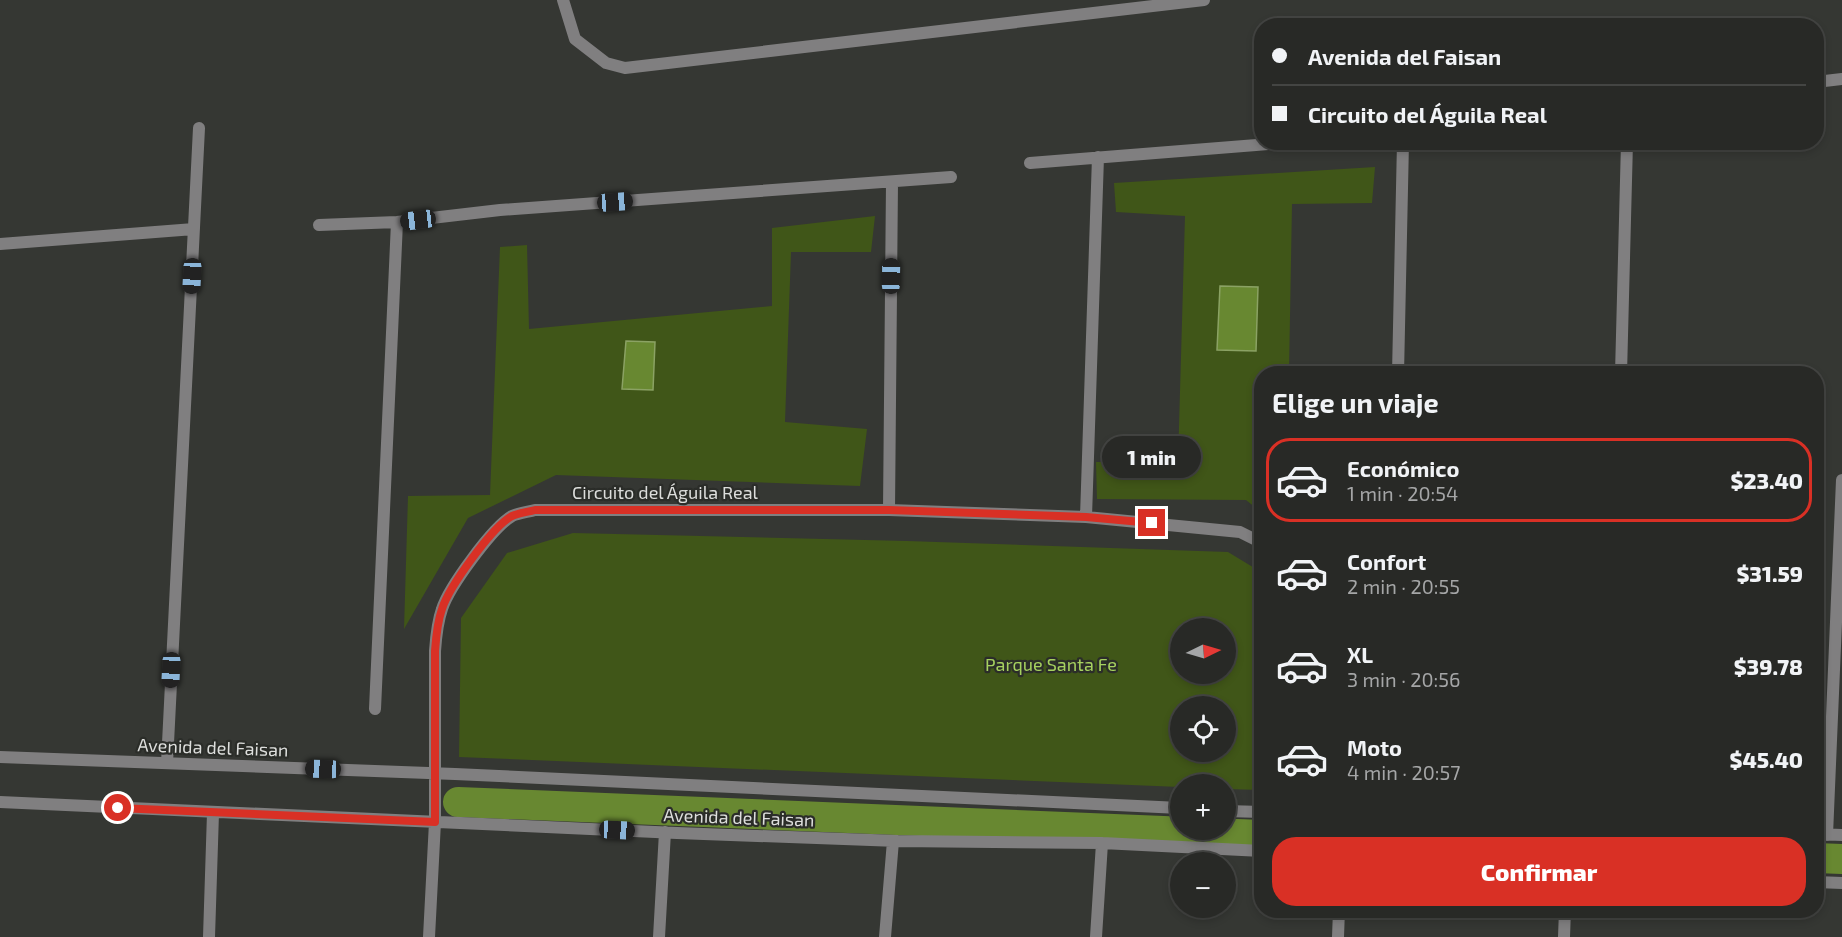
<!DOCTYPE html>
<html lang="es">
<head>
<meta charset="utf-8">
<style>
  body { margin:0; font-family:"Exo 2",sans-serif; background:#343532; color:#f1f3f6; height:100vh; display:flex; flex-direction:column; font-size:22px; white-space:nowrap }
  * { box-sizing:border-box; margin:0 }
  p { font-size:20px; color:#a5a6a7 }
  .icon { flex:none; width:33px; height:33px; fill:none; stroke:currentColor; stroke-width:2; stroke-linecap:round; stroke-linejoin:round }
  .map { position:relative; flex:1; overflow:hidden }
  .side { position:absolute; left:1254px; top:366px; width:570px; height:552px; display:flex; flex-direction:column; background:#282926; border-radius:24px; box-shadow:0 3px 9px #0003,0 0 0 2px #444543 }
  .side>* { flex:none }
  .top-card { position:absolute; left:1254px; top:18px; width:570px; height:132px; border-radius:24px; box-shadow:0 3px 9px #0003,0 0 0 2px #444543; display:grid; align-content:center; height:132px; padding:0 18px; background:#282926 }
  .needle { width:39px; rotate:85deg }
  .fabs { position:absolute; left:1170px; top:618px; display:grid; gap:12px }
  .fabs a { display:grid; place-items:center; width:66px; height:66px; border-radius:50%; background:#282926; box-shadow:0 3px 9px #0003,0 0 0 2px #444543; font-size:30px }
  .end { position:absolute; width:27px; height:27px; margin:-14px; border:8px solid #d93025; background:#fff; box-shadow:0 0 0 3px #fff }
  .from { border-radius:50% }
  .bubble { position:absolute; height:42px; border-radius:21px; background:#282926; box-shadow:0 3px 9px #0003,0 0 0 2px #444543; font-size:20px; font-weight:800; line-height:42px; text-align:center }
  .car { position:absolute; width:18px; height:36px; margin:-18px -9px; border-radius:8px; box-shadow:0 0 4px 2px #0007; background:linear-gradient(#222 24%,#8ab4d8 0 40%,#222 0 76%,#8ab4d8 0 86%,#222 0) }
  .top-card b { display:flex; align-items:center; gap:21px; height:57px; font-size:22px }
  .top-card b+b { border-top:2px solid #444543 }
  .top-card i { width:15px; height:15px; background:#f1f3f6 }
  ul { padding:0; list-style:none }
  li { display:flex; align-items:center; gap:18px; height:84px; margin:0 12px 9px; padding:0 6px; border:3px solid transparent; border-radius:24px }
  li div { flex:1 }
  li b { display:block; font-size:22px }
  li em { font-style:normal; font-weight:800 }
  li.selected { border-color:#d93025 }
  li>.icon { width:54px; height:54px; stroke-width:1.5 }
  h2 { padding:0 18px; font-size:27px; line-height:72px }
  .primary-button { display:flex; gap:12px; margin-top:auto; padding:12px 18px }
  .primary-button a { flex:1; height:69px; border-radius:24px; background:#d93025; color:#fff; font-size:24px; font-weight:800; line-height:69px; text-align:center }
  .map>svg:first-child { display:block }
</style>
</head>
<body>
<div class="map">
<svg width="1842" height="937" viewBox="0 0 1842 937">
  <rect width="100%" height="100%" fill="#353733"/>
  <!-- green -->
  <path fill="#405618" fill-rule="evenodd" d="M1375,167L1372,203L1292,204L1289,373L1262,374L1261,512L1246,500L1097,499L1096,462H1178L1185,216L1116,212L1114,183Z
    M875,216L871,252H791L785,422L867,429L860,486L556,475L468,518L404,629L408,496L490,495L500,247L527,245L529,329L772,306V228Z
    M573,533L907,541L1228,552L1261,572V790L1226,789V784H1180V787L459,757L461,618L507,553ZM1180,628H1226V674H1180ZM1180,706H1226V752H1180Z"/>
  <!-- water -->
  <path fill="#688831" stroke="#8ba264" stroke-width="1.5" d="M1220,286L1258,287L1256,351L1217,350Z
    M626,341L655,342L653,390L622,389Z"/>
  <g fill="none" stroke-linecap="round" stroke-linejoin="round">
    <!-- canal -->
    <path stroke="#688831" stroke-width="30" d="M458,802L1262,835
      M1816,858L1842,859"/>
    <!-- service -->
    <path stroke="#807f80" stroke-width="12" d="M563,0L575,39L606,63L625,68L1204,0"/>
    <!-- minor -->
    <path stroke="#807f80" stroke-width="12" d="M1816,82L1842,79
      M1030,163L1293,142
      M319,225L397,222L500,210L951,177
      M0,244L194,229
      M1398,374L1403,142
      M1621,374L1627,142
      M889,510L892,182
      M1086,517L1098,157
      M375,709L397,222
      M0,757L455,774L1180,808
      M167,763L199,128
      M0,802L677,833L898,841L1102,843L1262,851
      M1226,811L1262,812
      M1816,834L1842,835
      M1827,835L1842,480
      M1816,882L1842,883
      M209,937L213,813
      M429,937L435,822V651C436,637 437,623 442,609C449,587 492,528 512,516C519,513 528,512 535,510H889L1086,517L1240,532L1262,543
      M659,937L665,832
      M885,937L893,841
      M1096,937L1102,843
      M1338,937L1339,910
      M1564,937L1565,910"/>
  </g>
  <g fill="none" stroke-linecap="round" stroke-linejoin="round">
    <!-- route -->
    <path stroke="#d93025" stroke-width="8" d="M118,808L435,822V651C436,637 437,623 442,609C449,587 492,527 512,516C519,513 528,512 535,510H889L1086,517L1152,523"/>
  </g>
  <g text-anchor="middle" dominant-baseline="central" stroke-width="4.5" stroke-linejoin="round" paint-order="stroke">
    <!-- street labels -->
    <g font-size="18" fill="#dddedc" stroke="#2b2d29">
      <text x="665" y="492">Circuito del Águila Real</text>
      <text transform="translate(213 747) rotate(2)">Avenida del Faisan</text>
      <text transform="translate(739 817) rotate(2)">Avenida del Faisan</text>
    </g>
    <!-- park labels -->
    <g font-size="18" fill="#a6d15f" stroke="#2b2d29">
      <text x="1051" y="664">Parque Santa Fe</text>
    </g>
  </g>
</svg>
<div class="fabs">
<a><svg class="needle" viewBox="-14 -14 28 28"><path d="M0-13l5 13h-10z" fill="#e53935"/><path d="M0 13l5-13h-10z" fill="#a5a6a7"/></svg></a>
<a><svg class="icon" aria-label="locate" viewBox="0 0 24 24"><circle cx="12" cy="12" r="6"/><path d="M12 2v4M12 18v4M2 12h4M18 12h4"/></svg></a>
<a>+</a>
<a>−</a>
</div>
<i class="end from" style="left:118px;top:808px"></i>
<i class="end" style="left:1152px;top:523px"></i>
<div class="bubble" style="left:1102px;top:436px;width:99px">1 min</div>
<i class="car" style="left:615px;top:202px;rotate:86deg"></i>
<i class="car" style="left:418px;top:220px;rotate:263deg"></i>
<i class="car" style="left:192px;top:276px;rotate:183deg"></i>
<i class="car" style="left:891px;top:276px;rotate:1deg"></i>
<i class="car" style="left:171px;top:670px;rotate:183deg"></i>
<i class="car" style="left:323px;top:769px;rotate:272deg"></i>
<i class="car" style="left:617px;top:830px;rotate:93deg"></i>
<div class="top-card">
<b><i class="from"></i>Avenida del Faisan</b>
<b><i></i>Circuito del Águila Real</b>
</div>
<section class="side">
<h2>Elige un viaje</h2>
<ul>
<li class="selected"><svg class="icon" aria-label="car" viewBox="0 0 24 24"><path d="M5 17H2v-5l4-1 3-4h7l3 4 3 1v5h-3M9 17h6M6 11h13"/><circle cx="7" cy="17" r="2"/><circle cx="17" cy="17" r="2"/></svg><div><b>Económico</b><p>1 min · 20:54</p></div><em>$23.40</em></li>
<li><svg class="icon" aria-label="car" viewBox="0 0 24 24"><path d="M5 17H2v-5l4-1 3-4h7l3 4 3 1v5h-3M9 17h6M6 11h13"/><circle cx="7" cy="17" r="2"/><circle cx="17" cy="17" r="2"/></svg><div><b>Confort</b><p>2 min · 20:55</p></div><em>$31.59</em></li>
<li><svg class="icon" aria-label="car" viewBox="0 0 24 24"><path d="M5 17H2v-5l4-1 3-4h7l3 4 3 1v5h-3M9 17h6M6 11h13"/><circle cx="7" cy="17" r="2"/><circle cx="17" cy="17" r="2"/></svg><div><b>XL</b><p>3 min · 20:56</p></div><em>$39.78</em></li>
<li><svg class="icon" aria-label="car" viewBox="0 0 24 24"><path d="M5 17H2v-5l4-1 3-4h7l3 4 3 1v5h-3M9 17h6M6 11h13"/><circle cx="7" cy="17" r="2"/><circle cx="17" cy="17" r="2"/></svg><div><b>Moto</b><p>4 min · 20:57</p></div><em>$45.40</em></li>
</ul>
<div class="primary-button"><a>Confirmar</a></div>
</section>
</div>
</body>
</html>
